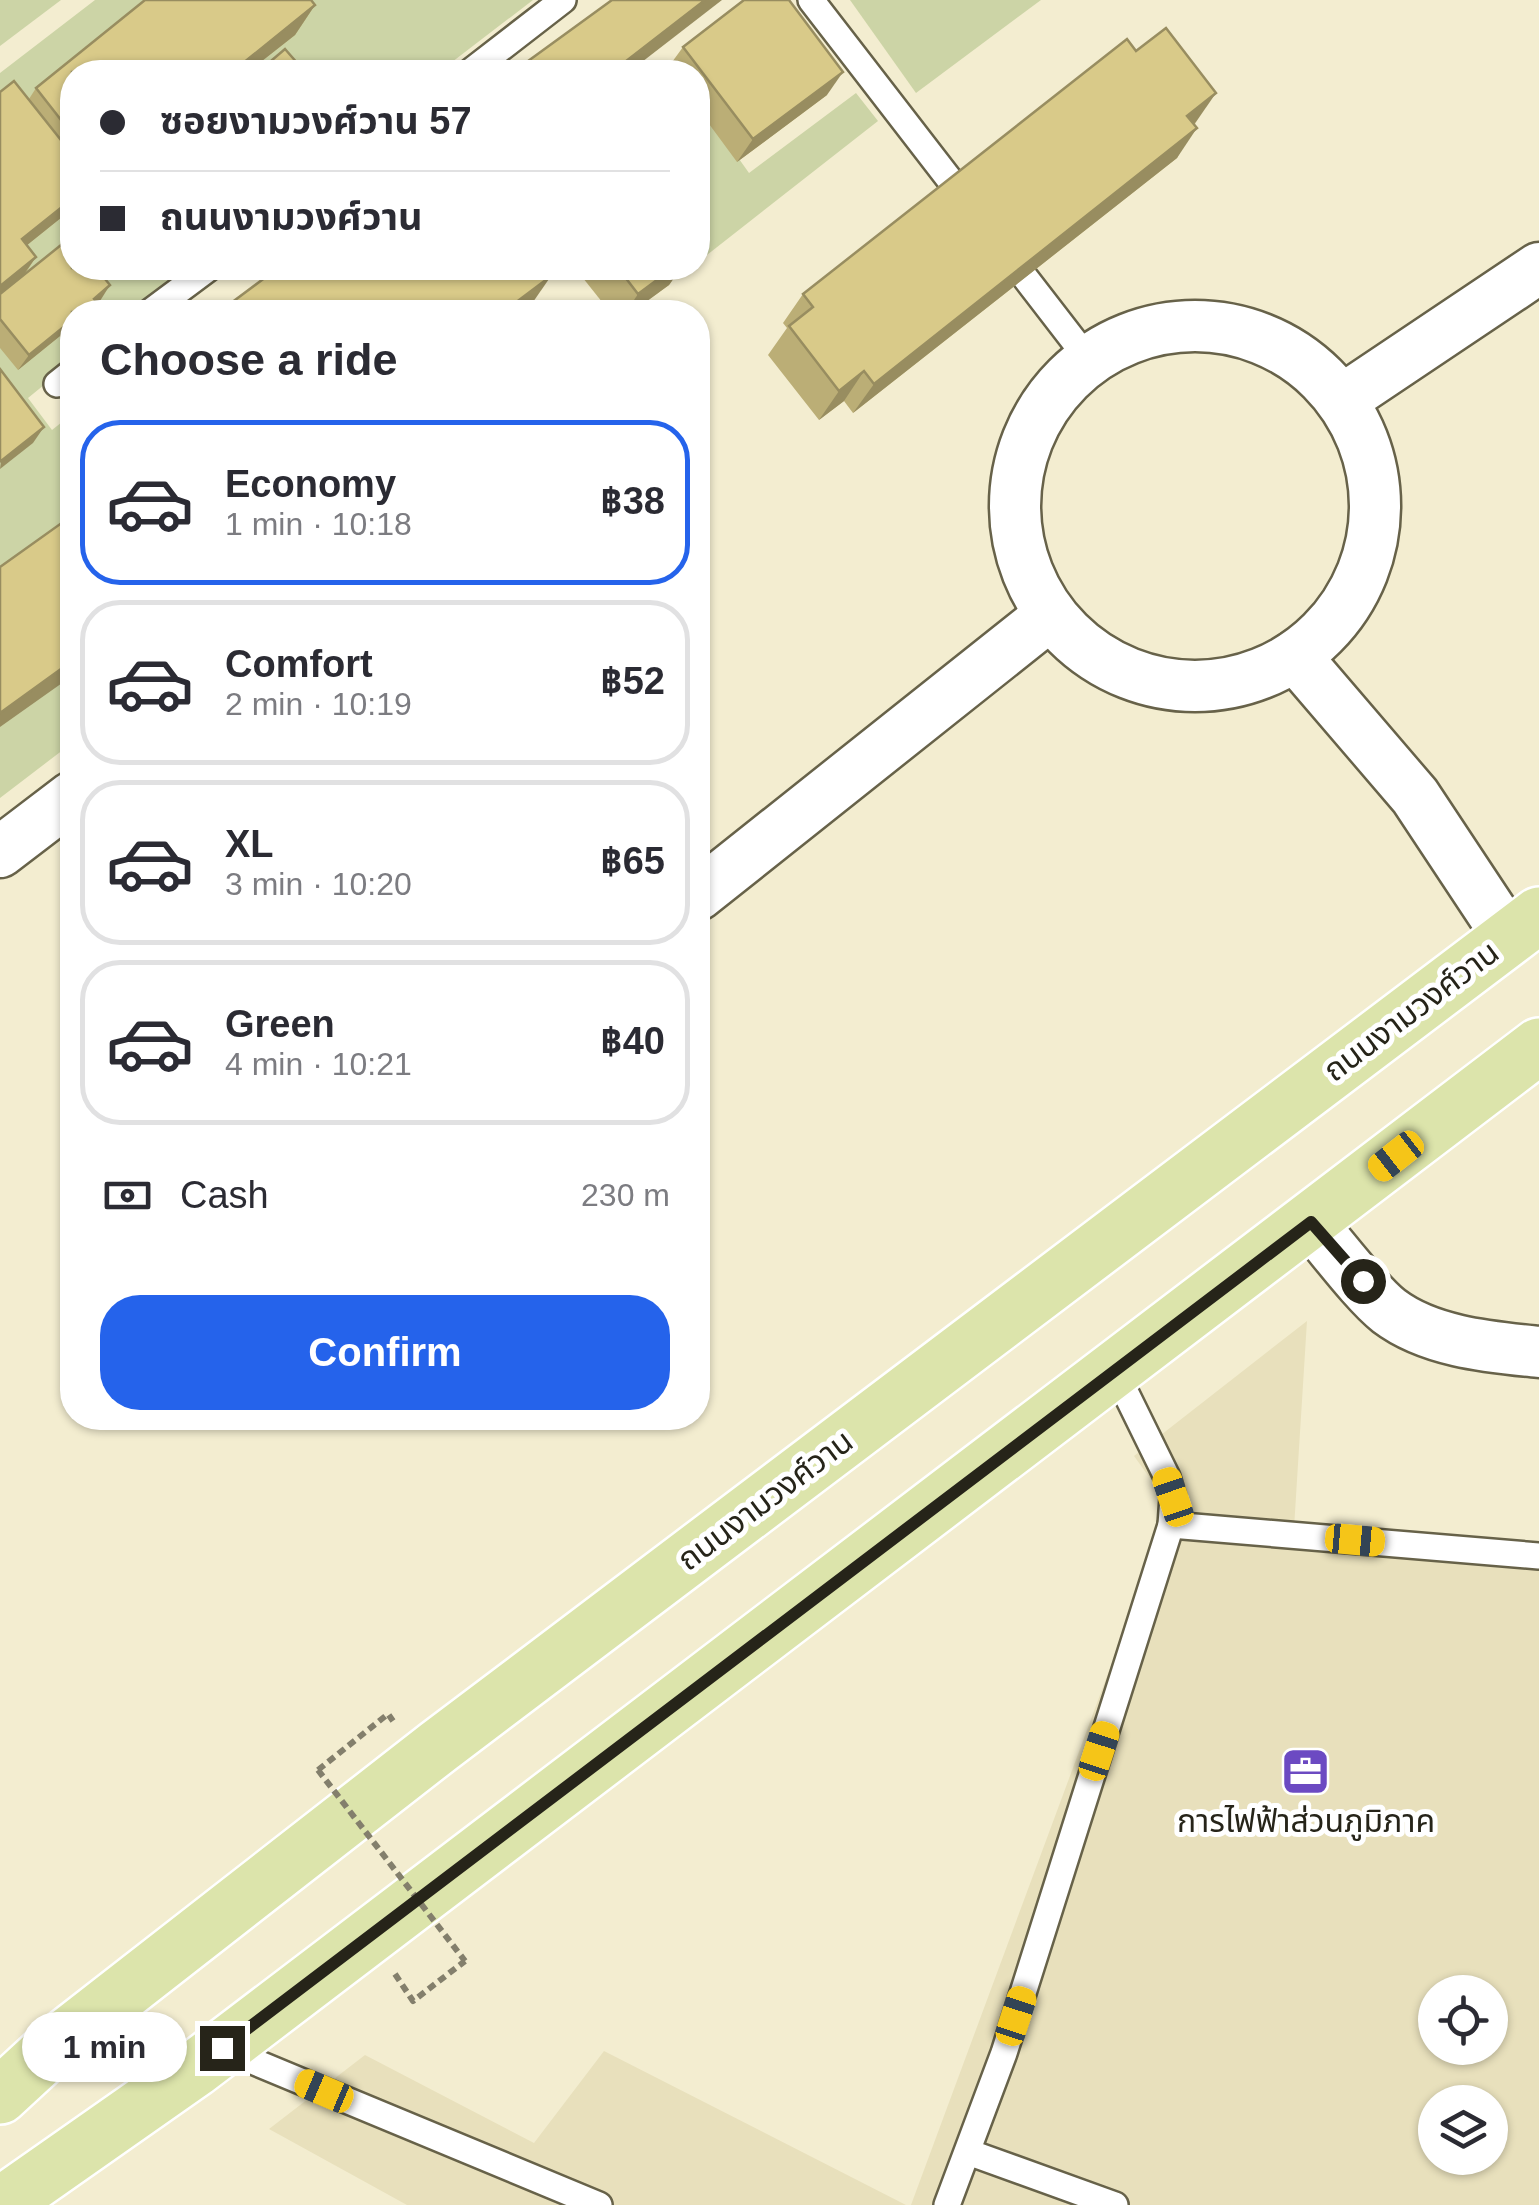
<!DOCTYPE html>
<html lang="en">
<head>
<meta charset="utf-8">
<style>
	body { margin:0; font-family:Helvetica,"Noto Sans Thai",sans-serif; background:#f7f7f7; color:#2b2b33; height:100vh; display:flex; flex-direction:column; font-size:38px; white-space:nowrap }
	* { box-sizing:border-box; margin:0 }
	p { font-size:32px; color:#7c7c81 }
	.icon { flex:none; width:55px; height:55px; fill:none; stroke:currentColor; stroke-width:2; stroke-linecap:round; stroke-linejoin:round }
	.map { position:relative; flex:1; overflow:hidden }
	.drawer { position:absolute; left:60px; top:300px; width:650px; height:1130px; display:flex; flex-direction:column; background:#fff; border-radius:40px; box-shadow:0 2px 8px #0004 }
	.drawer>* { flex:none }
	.hud { position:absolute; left:60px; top:60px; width:650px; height:220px; border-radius:40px; box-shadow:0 2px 8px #0004; display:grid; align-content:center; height:220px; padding:0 40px; background:#fff }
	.buttons { position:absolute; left:1418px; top:1975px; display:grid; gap:20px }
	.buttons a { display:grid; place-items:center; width:90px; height:90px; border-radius:50%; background:#fff; box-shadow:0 2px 8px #0004; font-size:50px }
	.end { position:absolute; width:45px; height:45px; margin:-22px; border:12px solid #262419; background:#fff; box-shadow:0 0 0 5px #fff }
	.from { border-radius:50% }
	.bubble { position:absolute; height:70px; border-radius:35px; background:#fff; box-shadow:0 2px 8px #0004; font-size:32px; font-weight:800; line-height:70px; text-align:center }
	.car { position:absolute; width:30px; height:60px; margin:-30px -15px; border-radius:12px; box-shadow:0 0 8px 2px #0007; background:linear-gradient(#f5c518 24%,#345 0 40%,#f5c518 0 76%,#345 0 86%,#f5c518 0) }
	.hud b { display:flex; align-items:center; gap:35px; height:95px; font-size:38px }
	.hud b+b { border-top:2px solid #e1e1e2 }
	.hud i { width:25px; height:25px; background:#2b2b33 }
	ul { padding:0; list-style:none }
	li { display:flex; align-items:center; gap:30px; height:165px; margin:0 20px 15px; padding:0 20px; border:5px solid #e1e1e2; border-radius:40px }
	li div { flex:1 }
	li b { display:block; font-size:38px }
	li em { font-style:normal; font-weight:800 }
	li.on { border-color:#2563eb }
	li>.icon { width:90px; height:90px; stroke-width:1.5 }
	h2 { padding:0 40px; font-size:45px; line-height:120px }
	.pay { display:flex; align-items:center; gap:25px; height:110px; padding:0 40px; font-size:38px }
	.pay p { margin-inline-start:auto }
	.button { display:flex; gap:20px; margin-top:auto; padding:20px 40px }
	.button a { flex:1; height:115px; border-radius:40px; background:#2563eb; color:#fff; font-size:40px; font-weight:800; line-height:115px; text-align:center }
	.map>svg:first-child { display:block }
	.built { fill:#e8e0bc; fill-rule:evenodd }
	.green { fill:#ccd4a6 }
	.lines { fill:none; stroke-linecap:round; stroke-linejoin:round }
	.lane-casing { stroke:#676249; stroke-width:30 }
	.street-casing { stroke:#676249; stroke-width:55 }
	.primary-casing { stroke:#fff; stroke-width:60 }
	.path { stroke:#837f6c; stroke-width:6; stroke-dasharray:8 5; stroke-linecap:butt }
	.lane { stroke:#fff; stroke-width:25 }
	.street { stroke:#fff; stroke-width:50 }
	.primary { stroke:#dce4ab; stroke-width:55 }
	.path-bridge { stroke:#837f6c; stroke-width:6; stroke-dasharray:8 5; stroke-linecap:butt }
	.wall { fill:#bbae76 }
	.shaded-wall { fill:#988d60 }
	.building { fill:#d9ca89; stroke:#988d60; stroke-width:2.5 }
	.route { stroke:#262419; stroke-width:12 }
	.labels { text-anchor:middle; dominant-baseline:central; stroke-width:10; stroke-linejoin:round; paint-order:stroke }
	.street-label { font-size:32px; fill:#262419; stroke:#fff }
	.poi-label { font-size:32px; fill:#262419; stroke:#fff }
</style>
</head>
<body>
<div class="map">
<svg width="1539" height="2205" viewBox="0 0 1539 2205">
	<rect width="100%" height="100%" fill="#f3edd0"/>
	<g class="built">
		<path d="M1307,1321L1293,1544L1539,1549V2205H911L1170,1506L1134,1456ZM1435,1992H1490V2048H1435ZM1435,2102H1490V2158H1435Z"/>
		<path d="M604,2051L906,2205H407L269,2129L365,2055L534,2143Z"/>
	</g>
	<g class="green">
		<path d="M0,0H61L0,46Z"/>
		<path d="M95,0H533L439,72H72V268H192L135,312H72V362L28,398L52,430L72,414V743L0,798V73Z"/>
		<path d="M850,0H1041L916,93Z"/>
		<path d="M856,93L878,121L698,262V101L749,173Z"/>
	</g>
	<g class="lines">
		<defs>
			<g id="lane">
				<path d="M811,0L970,206"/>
				<path d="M470,72L563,0"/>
				<path d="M1007,254L1088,359"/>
				<path d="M150,312L209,268"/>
				<path d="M57,384L72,372"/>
				<path d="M1171,1525L1539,1556"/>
				<path d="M221,2048L599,2205"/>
				<path d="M968,2152L1115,2205"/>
				<path d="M947,2205L1004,2053L1171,1525L1173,1497L1167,1477L1115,1371"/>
			</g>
			<g id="street">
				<circle cx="1195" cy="506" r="180"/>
				<path d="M1342,400L1539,268"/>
				<path d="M1295,656L1415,796L1509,938"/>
				<path d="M0,852L72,797"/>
				<path d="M698,895L1050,615"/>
				<path d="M1311,1223C1332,1247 1366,1293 1389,1311C1430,1342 1490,1347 1539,1352"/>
			</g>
			<g id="primary">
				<path d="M0,2096L52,2048L438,1747L1539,915"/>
				<path d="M1,2205L195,2069L1539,1046"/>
			</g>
		</defs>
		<use href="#lane" class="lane-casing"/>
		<use href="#street" class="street-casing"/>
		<use href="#primary" class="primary-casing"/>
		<g class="path">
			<path d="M318,1770L388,1714L393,1721"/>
			<path d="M395,1974L413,2001L465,1961"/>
		</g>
		<use href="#lane" class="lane"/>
		<use href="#street" class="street"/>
		<use href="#primary" class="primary"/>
		<path class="path-bridge" d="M318,1770L465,1961"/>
	</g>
	<g class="wall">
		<path d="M145,0H311L315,5L295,35L248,72H72V209L27,245L36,257L24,275L71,237L72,239V268H96L110,285L97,303L105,312H72V352L60,336L18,370L0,348V92L14,81L29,99L36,88Z"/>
		<path d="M683,47L827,95L737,162L698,109V72H670L667,69Z"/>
		<path d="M1196,122L1177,158L853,413L844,401L819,420L768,355L787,328L783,323L803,294Z"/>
		<path d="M575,268H681L669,285L632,312H610Z"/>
	</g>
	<g class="shaded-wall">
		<path d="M705,0H722L629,72H612Z"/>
		<path d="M315,5L295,35L248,72H232Z"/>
		<path d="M843,72L827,95L737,162L753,139Z"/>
		<path d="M1216,93L1196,122L1167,145L1187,116Z"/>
		<path d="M1197,128L1177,158L853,413L874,384Z"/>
		<path d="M72,199V209L6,262L22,239Z"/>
		<path d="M36,257L20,280L0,296V286Z"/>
		<path d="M673,268H681L669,285L632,312H626L638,294Z"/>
		<path d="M551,276L531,305L521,312H503Z"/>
		<path d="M110,285L100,301L86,312L94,299Z"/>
		<path d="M71,321L60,336L18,370L29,355Z"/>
		<path d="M864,371L844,401L819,420L839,391Z"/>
		<path d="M44,427L33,443L0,469L1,461Z"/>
		<path d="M72,661V676L0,727V713Z"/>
	</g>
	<g class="building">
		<path d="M145,0H311L315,5L232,72H72V134L36,88Z"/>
		<path d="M612,0H705L612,72H513Z"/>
		<path d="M744,0H789L843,72L753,139L683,47Z"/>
		<path d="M1166,28L1216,93L1187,116L1197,128L874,384L864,371L839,391L789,326L813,307L803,294L1127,39L1136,51Z"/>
		<path d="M285,49L305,72H258Z"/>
		<path d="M14,81L72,154V199L22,239L36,257L0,286V92Z"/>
		<path d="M71,237L72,239V268H96L110,285L94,299L105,312H72V322L71,321L29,355L0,319V294Z"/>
		<path d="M278,268H545L551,276L503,312H219Z"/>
		<path d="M618,268H673L638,294Z"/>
		<path d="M0,369L44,427L1,461L0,459Z"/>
		<path d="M70,517L72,521V661L0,713V567Z"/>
	</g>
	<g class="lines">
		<path class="route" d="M222,2048L1311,1222L1363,1281"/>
	</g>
	<defs>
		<symbol id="office-square" viewBox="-11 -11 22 22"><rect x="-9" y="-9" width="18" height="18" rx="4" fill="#6c4ac2" stroke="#fff"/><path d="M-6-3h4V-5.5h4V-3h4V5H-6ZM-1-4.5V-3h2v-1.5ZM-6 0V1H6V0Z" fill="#fff"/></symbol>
	</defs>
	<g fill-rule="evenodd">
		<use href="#office-square" x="1278" y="1744" width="55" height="55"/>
	</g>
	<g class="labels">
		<g class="street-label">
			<text transform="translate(1411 1011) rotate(-37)">ถนนงามวงศ์วาน</text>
			<text transform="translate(765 1500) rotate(-37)">ถนนงามวงศ์วาน</text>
		</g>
		<g class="poi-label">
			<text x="1306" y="1821">การไฟฟ้าส่วนภูมิภาค</text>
		</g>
	</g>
</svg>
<div class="buttons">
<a><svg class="icon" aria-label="locate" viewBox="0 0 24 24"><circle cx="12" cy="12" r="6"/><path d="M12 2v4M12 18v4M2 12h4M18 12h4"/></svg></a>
<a><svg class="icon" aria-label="layers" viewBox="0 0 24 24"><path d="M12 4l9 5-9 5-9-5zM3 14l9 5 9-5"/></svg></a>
</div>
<i class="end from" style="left:1363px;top:1281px"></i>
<i class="end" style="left:222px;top:2048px"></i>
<div class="bubble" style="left:22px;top:2012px;width:165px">1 min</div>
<i class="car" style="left:1396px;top:1156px;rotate:232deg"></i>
<i class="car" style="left:1173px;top:1497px;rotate:341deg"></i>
<i class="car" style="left:1355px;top:1540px;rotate:95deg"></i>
<i class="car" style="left:1099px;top:1751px;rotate:18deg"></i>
<i class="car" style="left:1016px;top:2016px;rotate:18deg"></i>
<i class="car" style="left:324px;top:2091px;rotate:293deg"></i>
<div class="hud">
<b><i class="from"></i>ซอยงามวงศ์วาน 57</b>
<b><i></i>ถนนงามวงศ์วาน</b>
</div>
<section class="drawer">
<h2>Choose a ride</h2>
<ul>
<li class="on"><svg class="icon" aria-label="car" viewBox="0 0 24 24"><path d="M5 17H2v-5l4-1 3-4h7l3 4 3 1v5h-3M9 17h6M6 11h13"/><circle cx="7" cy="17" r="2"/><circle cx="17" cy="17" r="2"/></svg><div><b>Economy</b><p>1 min · 10:18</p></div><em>฿38</em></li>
<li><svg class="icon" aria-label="car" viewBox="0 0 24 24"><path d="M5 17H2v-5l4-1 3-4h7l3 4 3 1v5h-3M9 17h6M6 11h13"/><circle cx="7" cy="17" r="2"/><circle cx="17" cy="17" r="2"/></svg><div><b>Comfort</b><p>2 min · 10:19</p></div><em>฿52</em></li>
<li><svg class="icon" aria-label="car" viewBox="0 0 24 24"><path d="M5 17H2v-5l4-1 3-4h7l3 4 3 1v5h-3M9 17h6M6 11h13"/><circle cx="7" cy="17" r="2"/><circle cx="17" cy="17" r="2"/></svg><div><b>XL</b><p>3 min · 10:20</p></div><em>฿65</em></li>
<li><svg class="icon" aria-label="car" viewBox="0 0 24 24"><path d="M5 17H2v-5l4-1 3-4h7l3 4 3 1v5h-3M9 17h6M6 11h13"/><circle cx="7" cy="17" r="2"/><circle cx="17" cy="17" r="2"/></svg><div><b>Green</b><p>4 min · 10:21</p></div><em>฿40</em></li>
</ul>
<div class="pay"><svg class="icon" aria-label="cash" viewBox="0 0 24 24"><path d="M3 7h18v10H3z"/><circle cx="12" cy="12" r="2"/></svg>Cash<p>230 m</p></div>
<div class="button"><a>Confirm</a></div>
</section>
</div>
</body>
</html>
